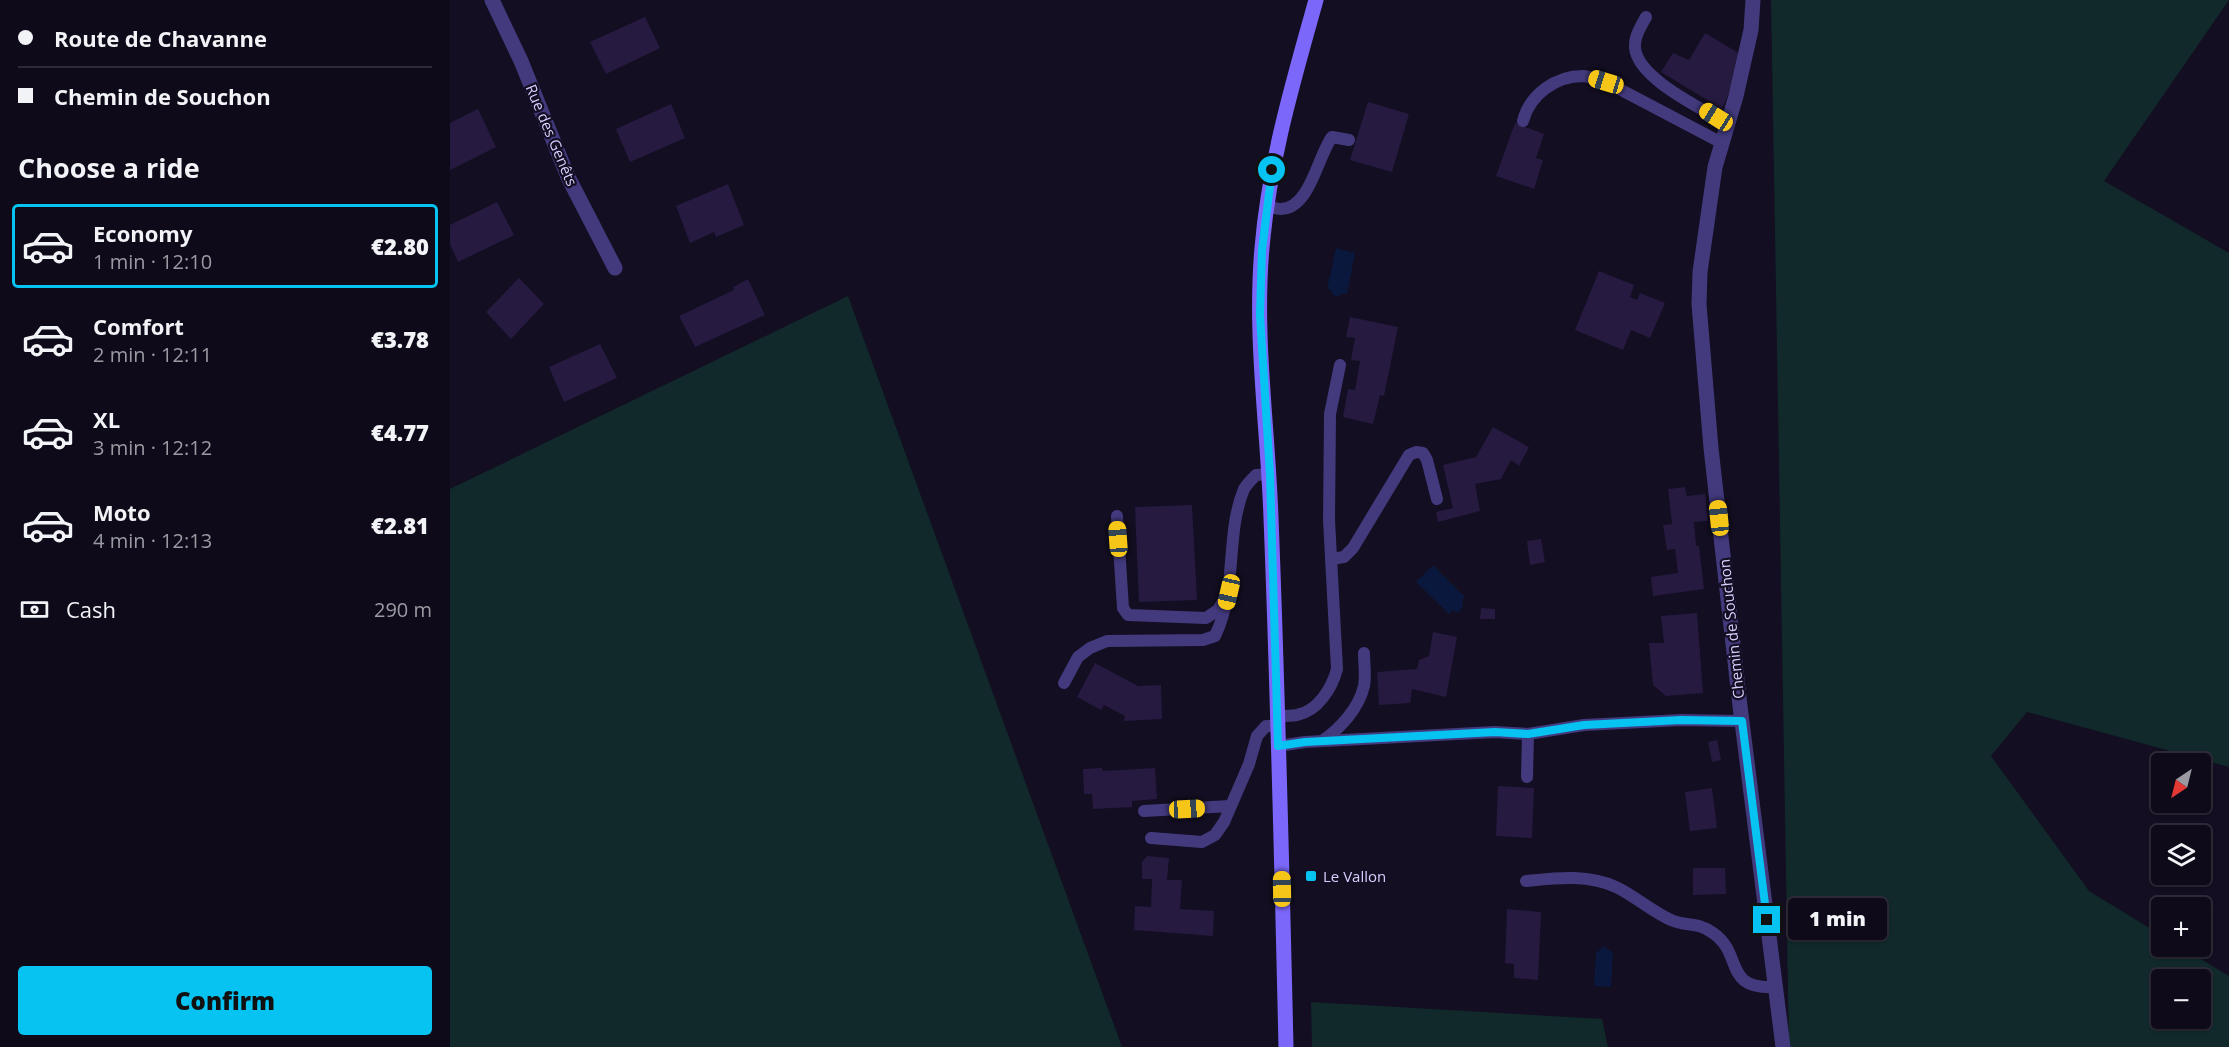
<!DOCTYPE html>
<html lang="en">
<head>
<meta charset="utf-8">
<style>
	body { margin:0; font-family:"Open Sans",sans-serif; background:#1c1826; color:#f1f3f6; height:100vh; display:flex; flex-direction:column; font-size:22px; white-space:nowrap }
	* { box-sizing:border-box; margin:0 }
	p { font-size:20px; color:#9b9aa2 }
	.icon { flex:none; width:33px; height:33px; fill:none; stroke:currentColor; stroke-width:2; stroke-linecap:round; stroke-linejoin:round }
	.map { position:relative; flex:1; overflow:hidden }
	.sheet { display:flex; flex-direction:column; background:#0e0a19; width:450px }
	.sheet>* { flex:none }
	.hud { display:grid; align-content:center; height:132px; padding:0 18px; background:#0e0a19 }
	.needle { width:39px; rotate:215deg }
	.buttons { position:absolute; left:1701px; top:753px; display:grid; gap:12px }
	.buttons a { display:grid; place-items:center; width:60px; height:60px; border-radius:6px; background:#0e0a19; box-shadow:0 2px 4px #0004,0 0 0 2px #2e2b38; font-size:30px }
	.end { position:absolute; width:27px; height:27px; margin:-14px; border:8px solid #06c3f2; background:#111; box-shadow:0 0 0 3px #111 }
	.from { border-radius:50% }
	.bubble { position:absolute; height:42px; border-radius:6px; background:#0e0a19; box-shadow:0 2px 4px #0004,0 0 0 2px #2e2b38; font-size:20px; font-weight:800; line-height:42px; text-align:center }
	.car { position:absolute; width:18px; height:36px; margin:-18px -9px; border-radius:8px; box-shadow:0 0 4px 2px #0007; background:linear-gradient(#f5c518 24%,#345 0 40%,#f5c518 0 76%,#345 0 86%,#f5c518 0) }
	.hud b { display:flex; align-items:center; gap:21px; height:57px; font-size:22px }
	.hud b+b { border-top:2px solid #2e2b38 }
	.hud i { width:15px; height:15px; background:#f1f3f6 }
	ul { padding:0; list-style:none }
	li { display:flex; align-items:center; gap:18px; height:84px; margin:0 12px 9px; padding:0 6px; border:3px solid transparent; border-radius:6px }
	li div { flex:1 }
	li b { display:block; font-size:22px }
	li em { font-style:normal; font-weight:800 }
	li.current { border-color:#06c3f2 }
	li>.icon { width:54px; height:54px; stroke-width:1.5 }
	h2 { padding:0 18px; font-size:27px; line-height:72px }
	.pay { display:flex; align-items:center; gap:15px; height:66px; padding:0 18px; font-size:22px }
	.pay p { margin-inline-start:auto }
	.primary-button { display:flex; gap:12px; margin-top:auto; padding:12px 18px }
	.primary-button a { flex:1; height:69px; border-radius:6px; background:#06c3f2; color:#111; font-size:24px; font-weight:800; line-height:69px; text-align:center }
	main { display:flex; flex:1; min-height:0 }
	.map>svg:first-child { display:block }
	.green { fill:#11292a; fill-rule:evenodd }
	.water { fill:#0a183d }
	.building { fill:#261a41 }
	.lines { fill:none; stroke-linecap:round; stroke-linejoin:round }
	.lane { stroke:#433a7e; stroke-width:12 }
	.street { stroke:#433a7e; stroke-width:15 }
	.secondary { stroke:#7b68fb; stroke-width:15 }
	.route { stroke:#06c3f2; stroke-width:8 }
	.poi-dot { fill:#06c3f2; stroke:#130e21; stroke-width:2 }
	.labels { text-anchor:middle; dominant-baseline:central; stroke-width:4.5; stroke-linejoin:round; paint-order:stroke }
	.street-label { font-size:15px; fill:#d9cefe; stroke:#130e21 }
	.poi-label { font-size:15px; fill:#d9cefe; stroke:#130e21; text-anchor:start }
</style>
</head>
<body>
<main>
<section class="sheet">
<div class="hud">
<b><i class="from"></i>Route de Chavanne</b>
<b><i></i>Chemin de Souchon</b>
</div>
<h2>Choose a ride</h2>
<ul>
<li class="current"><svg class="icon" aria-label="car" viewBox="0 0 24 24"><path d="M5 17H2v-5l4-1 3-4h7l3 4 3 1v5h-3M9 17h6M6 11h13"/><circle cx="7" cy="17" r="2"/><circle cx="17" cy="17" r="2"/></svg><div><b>Economy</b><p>1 min · 12:10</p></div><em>€2.80</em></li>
<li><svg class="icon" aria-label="car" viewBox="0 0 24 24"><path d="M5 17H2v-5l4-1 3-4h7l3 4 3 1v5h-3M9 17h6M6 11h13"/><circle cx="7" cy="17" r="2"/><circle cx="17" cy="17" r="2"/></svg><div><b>Comfort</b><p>2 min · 12:11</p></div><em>€3.78</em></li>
<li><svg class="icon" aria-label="car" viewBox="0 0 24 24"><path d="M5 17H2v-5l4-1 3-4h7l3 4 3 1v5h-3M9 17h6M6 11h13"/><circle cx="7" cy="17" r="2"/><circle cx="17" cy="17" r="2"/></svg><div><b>XL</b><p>3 min · 12:12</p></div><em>€4.77</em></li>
<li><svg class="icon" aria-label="car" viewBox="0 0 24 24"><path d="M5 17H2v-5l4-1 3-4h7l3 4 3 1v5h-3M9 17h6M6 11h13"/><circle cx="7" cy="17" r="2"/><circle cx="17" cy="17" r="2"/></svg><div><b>Moto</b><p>4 min · 12:13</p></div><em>€2.81</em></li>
</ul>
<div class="pay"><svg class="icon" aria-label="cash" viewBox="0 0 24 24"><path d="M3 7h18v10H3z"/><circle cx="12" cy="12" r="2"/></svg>Cash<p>290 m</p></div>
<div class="primary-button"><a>Confirm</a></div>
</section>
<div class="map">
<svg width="1779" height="1047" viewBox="0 0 1779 1047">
	<rect width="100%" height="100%" fill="#130e21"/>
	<g class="green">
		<path d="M1321,0H1779L1654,181L1779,253V767L1577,712L1541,756L1639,891L1711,935L1712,946L1731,947L1779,976V1047H1339ZM1712,980H1750V1018H1712Z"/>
		<path d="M398,296L672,1047H0V489Z"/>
		<path d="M861,1002L1152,1019L1158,1047H862Z"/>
	</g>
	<g class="water">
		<path d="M886,248L905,253L897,294L893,293L888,297L883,295L881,290L877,289Z"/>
		<path d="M983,565L1015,597L1012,600L1013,606L1009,612L1001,611L999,614L966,582Z"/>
		<path d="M1154,946L1163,953L1161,987L1144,986L1146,953Z"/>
	</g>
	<g class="building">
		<path d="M195,17L210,48L156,74L140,42Z"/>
		<path d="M1255,33L1290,54L1283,83L1272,109L1211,72L1223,53L1239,60Z"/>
		<path d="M918,102L959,114L942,172L900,160Z"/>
		<path d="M221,104L235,138L180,162L166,129Z"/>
		<path d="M28,109L46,147L0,170V123Z"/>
		<path d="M1065,123L1094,134L1086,158L1093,160L1084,189L1046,176Z"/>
		<path d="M278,184L294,225L266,237L264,232L240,243L226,206Z"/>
		<path d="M47,202L64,235L8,262L0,244V225Z"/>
		<path d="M1149,271L1184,285L1180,297L1187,300L1190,293L1215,303L1200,338L1181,330L1173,350L1125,330Z"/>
		<path d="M69,278L94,304L61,339L36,312Z"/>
		<path d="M298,279L315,315L245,347L229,316L284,290L283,287Z"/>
		<path d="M900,317L948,327L934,396L930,395L923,424L893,417L898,389L905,390L910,361L901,360L905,338L896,337Z"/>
		<path d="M150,344L167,378L114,402L99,367Z"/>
		<path d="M1043,427L1079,447L1069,466L1061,460L1051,479L1025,484L1030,511L988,522L986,512L1003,508L993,465L1026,457Z"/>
		<path d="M1235,487L1237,496L1255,494L1258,521L1244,522L1246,546H1249L1254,589L1203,596L1201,577L1228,573L1225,549L1217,550L1213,525L1222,524L1218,489Z"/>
		<path d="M742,505L747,600L689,602L685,507Z"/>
		<path d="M1091,539L1095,562L1080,565L1077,541Z"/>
		<path d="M1031,608L1045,609V619H1030Z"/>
		<path d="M1247,613L1253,693L1216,696L1203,685L1199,643H1214L1211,616Z"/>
		<path d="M983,632L1007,637L996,697L962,689L960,703L929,705L927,672L967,669L969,660L979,656Z"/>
		<path d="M645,663L688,686L711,685L712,719L674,721L675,716L654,705L651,710L627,697Z"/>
		<path d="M1267,740L1271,760L1262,762L1258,742Z"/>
		<path d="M652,768L653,771L705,768L707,799L682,801V807L643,809L642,794H634L633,769Z"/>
		<path d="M1048,786L1084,788L1082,838L1046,836Z"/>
		<path d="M1262,788L1267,828L1240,831L1235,792Z"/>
		<path d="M697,856L719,858L717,880H732L730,909L764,911L763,936L684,930L685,906L701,907L702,879H692V862Z"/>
		<path d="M1243,868H1275L1276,894L1243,895Z"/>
		<path d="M1057,909L1091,912L1088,980L1064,978V964L1055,963Z"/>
	</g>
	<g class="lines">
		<g class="lane">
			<path d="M1196,17C1191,26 1184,37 1185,48C1188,79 1253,109 1278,124"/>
			<path d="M1073,121C1080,94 1106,76 1133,76C1141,77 1149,80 1156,82L1272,143"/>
			<path d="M817,206C821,207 826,209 831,209C860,209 868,155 882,137L899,140"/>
			<path d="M667,516L673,608L678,615L756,618L768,610L775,598"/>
			<path d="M881,559L894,557L903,548L959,455L966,452L973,453L977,460L987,499"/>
			<path d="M614,683L628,657L640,648L657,641L753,640L765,636C788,589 775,535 794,489C797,484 802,479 806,475L820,474"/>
			<path d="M827,716C834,716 841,716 847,715C868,711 882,688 887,669L879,520L880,414L890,365"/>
			<path d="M872,741C890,729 909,708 914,686C916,676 914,663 914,653"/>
			<path d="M828,746L855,742L1045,732L1078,734L1134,725L1231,720L1292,721"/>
			<path d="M1077,777L1078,734"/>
			<path d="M694,811L780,806"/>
			<path d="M701,838L752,842L765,835L774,822L799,764L807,736L816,726H827"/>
			<path d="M1076,881C1107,878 1137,874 1166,887C1185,896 1201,911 1221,920C1237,927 1246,921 1263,933C1294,954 1272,990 1326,987"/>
		</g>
		<g class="street">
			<path d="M42,0L71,61L118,177L165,268"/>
			<path d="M1303,0L1301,30L1286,96L1265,167L1250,272L1249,304L1261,448L1290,706L1333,1047"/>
		</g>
		<path class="secondary" d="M836,1047C832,871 828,694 821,518C818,428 804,337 812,248C819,163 843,82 866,0"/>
	</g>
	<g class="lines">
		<path class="route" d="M822,170L812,250L810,315L820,474L828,746L855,742L1045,732L1078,734L1134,725L1231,720L1292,721L1317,920"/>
	</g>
	<rect class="poi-dot" x="855" y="870" width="12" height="12" rx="3"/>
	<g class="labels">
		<g class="street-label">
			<text transform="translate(102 135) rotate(67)">Rue des Genêts</text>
			<text transform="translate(1281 629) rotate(-96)">Chemin de Souchon</text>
		</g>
		<g class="poi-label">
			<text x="873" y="876">Le Vallon</text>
		</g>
	</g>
</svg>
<div class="buttons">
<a><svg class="needle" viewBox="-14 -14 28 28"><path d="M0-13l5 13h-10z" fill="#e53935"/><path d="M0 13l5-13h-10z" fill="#9b9aa2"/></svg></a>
<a><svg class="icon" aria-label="layers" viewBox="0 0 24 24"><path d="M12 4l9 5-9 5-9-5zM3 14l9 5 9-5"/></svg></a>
<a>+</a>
<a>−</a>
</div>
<i class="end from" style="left:822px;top:170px"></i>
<i class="end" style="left:1317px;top:920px"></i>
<div class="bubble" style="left:1338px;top:898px;width:99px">1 min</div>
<i class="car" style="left:1156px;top:82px;rotate:287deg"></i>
<i class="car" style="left:1266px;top:117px;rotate:302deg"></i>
<i class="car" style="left:1269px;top:518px;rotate:354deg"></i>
<i class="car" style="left:668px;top:539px;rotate:356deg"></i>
<i class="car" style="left:779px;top:592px;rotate:193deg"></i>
<i class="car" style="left:737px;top:809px;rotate:87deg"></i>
<i class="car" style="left:832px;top:889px;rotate:359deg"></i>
</div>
</main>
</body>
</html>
